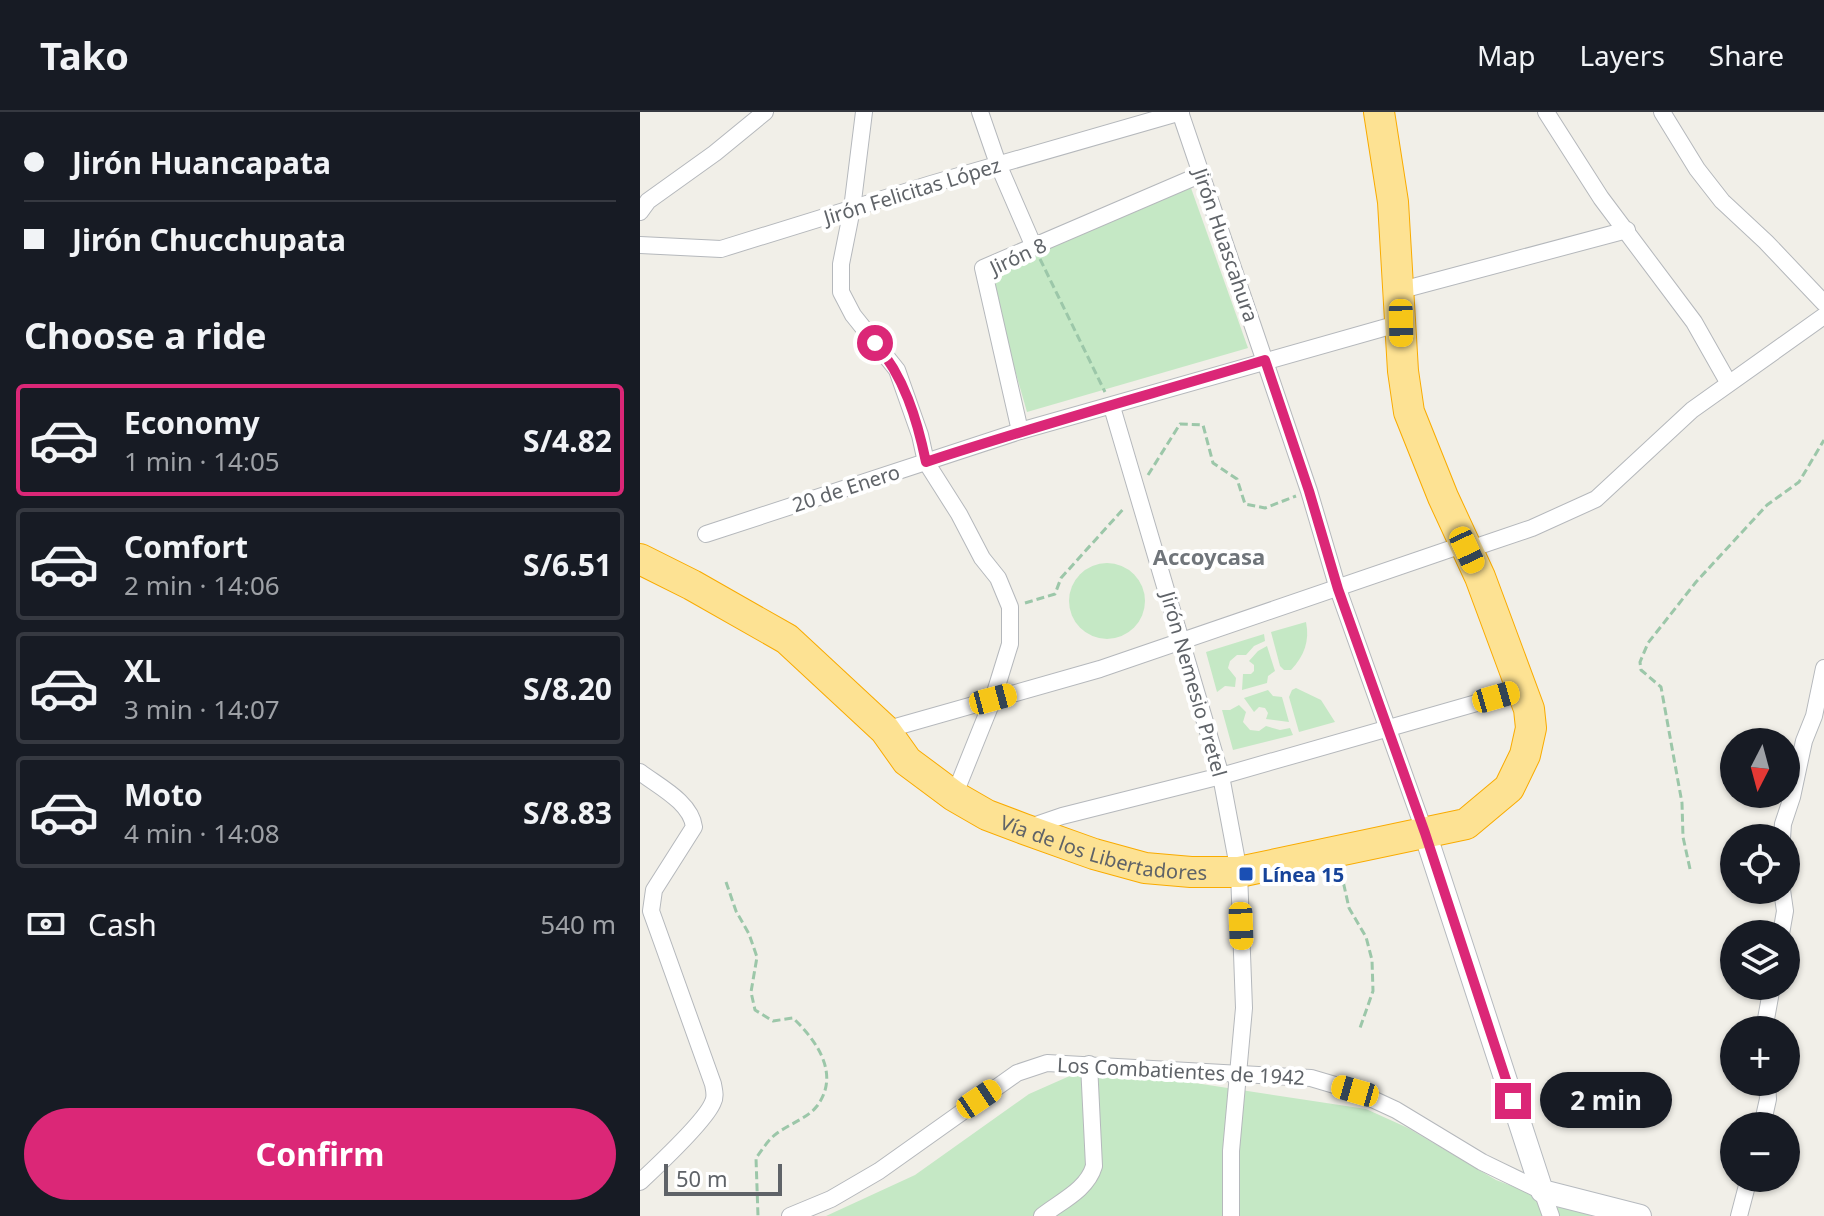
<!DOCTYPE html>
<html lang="en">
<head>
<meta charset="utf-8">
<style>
	body { margin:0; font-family:"Noto Sans",sans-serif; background:#20242c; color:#f1f3f6; height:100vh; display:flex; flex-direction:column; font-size:30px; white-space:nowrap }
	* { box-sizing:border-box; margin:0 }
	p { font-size:26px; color:#9ea1a6 }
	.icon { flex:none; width:44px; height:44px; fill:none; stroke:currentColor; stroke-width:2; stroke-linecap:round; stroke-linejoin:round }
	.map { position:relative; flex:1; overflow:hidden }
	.details { display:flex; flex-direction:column; background:#171b24; width:640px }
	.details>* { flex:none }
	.banner { display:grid; align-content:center; height:176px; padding:0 24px; background:#171b24 }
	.needle { width:52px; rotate:186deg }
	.controls { position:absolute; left:1080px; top:616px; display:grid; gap:16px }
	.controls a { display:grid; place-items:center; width:80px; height:80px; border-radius:50%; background:#171b24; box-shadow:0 2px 6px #0004; font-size:40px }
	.scale { position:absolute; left:24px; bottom:20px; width:118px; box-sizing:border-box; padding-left:8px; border:4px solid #5f6368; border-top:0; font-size:22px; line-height:28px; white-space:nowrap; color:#5f6368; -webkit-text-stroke:6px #fff; paint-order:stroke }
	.end { position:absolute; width:36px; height:36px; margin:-18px; border:10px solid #db2777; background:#fff; box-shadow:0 0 0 4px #fff }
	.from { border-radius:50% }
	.bubble { position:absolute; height:56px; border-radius:28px; background:#171b24; box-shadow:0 2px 6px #0004; font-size:26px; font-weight:700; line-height:56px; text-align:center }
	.car { position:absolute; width:24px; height:48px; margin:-24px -12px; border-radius:10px; box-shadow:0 0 6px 2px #0007; background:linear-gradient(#f5c518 24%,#345 0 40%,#f5c518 0 76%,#345 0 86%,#f5c518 0) }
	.banner b { display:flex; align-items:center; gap:28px; height:76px; font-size:30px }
	.banner b+b { border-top:2px solid #363941 }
	.banner i { width:20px; height:20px; background:#f1f3f6 }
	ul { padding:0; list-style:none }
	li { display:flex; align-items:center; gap:24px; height:112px; margin:0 16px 12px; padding:0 8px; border:4px solid #363941; border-radius:8px }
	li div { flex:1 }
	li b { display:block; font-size:30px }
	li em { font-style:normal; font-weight:700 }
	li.active { border-color:#db2777 }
	li>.icon { width:72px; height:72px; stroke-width:1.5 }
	h2 { padding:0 24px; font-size:36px; line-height:96px }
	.pay { display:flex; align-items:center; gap:20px; height:88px; padding:0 24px; font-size:30px }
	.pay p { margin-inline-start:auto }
	.primary-button { display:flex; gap:16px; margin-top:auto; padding:16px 24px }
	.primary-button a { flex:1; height:92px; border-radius:48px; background:#db2777; color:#fff; font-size:32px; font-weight:700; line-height:92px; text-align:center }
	header { display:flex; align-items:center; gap:48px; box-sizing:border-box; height:112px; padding:0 40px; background:#171b24; border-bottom:2px solid #363941 }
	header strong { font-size:38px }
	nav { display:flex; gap:44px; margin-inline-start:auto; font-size:28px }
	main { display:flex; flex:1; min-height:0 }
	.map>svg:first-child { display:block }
	.green { fill:#c5e8c5 }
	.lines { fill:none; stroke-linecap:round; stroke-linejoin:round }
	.street-casing { stroke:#b5b8bc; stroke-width:18 }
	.secondary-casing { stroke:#b6babf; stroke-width:24 }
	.highway-casing { stroke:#f9ab00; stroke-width:32 }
	.path { stroke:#9cc7a9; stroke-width:3; stroke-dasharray:8 4; stroke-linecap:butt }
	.street { stroke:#fff; stroke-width:16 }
	.secondary { stroke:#fff; stroke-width:22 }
	.highway { stroke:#fde293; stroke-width:30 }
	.route { stroke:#db2777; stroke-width:10 }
	.transit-dot { fill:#1a4fb4; stroke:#fff; stroke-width:3 }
	.labels { text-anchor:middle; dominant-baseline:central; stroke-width:8; stroke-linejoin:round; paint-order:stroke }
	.street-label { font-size:20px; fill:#5f6368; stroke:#fff }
	.transit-label { font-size:20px; font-weight:bold; fill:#164399; stroke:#fff; text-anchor:start }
	.neighbourhood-label { font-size:22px; font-weight:bold; fill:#70757a; stroke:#fff }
</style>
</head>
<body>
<header>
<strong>Tako</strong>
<nav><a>Map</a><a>Layers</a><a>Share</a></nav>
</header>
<main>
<section class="details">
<div class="banner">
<b><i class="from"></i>Jirón Huancapata</b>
<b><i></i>Jirón Chucchupata</b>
</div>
<h2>Choose a ride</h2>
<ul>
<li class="active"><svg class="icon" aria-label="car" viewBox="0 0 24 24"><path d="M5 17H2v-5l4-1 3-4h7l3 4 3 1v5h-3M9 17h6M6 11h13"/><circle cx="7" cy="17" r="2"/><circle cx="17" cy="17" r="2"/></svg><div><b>Economy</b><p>1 min · 14:05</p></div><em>S/4.82</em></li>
<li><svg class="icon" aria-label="car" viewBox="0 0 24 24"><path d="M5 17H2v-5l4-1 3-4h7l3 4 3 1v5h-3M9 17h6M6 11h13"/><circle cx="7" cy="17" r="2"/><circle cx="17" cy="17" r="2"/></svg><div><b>Comfort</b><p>2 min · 14:06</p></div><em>S/6.51</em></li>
<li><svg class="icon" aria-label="car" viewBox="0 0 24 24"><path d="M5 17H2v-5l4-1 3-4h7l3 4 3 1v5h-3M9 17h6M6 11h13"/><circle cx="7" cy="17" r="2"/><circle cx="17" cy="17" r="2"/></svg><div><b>XL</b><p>3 min · 14:07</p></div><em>S/8.20</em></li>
<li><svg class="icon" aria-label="car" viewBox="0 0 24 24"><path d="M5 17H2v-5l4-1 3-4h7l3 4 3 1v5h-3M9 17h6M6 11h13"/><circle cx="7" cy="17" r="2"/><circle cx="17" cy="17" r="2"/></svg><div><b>Moto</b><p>4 min · 14:08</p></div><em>S/8.83</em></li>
</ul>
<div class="pay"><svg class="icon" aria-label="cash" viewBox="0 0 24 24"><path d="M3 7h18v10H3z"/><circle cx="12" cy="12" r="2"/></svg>Cash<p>540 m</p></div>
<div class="primary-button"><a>Confirm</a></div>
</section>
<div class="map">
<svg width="1184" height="1104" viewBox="0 0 1184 1104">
	<rect width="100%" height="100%" fill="#f1efe8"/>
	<g class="green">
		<path d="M551,76L608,236L387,300L346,157Z"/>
		<circle cx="467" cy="489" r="38"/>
		<path d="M666,510C670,529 664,544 651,558H644L640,554L631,520Z"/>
		<path d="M624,522L625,529L614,534L606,543H597L590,549L588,556L596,566L595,575L585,574L577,580L566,540Z"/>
		<path d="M627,534L635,559L628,564L627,571L602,578L603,562H611L614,559V553L609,549L618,539Z"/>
		<path d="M656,576L681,588L695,610L659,620L649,585L652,578Z"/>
		<path d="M628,578L633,584L642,585L649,610L626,607L628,601L625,596L619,595L614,600L604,586Z"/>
		<path d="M599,593L606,600L603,610L610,618L619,619L626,614L640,618L650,616L653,623L593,638L582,598H590Z"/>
		<path d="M450,955L726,997L768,1016L856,1068L952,1104H186L275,1063L389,982Z"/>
	</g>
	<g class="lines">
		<defs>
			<g id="street">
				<path d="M224,0L212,97L201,152V180L213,203L257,258L280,323L286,350L319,402L342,446L358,466L370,495V532L353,587L314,684"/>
				<path d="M340,0L358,52L394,135"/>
				<path d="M540,0L669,379L698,477L785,721"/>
				<path d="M906,0L961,86L1054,210L1088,270"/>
				<path d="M1022,0L1057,57L1082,89L1126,130L1184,191"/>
				<path d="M0,100L8,89L75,41L125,0"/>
				<path d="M0,133L81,137L291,72L541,0"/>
				<path d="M758,179L987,118"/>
				<path d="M472,295L581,664L599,760L604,896L591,1039V1104"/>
				<path d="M380,319L343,156L562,62"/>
				<path d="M66,422L380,319L761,211"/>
				<path d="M827,438L892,416L956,387L1052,298L1184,204"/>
				<path d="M245,618L460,557L825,432"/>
				<path d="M0,660C18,674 51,690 54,715L14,778L11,799L73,972C74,978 76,984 73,990C66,1009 16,1055 0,1070"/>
				<path d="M387,716L422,704L581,664L882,578"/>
				<path d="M1142,726L1143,712L1152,685L1164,629L1174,604L1184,556"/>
				<path d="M1141,822L1145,799L1142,778"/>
				<path d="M1124,918L1132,874"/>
				<path d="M1122,1014L1128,987L1127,970"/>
				<path d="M150,1104L191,1087L239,1059L377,961L407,951L671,966L715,979L756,998L842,1050L902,1079L911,1104"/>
				<path d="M402,1104C421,1089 447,1078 454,1054L449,952"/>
				<path d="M1099,1104L1109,1066"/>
			</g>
			<path id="secondary" d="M785,721L902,1079L1000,1104"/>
			<g id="highway">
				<path id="s1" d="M0,447L52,473L147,527L245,618L267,649L314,684L347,703L384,717L454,742L505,756L551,760H599L826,712L869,676L885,643L891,616L889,597L840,465L803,385L769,300L763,259L753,90L739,0"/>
			</g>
		</defs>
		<use href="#street" class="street-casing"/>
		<use href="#secondary" class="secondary-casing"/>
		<use href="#highway" class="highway-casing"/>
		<g class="path">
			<path d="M400,147L465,280"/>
			<path d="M508,363L540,312L563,313L573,351L597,367L605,392L625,396L656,384"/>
			<path d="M385,491L415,482L421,466L485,395"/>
			<path d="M1050,757L1043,725L1042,691L1021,575L1001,558L1000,550L1008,531L1056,470L1127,393L1159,370L1184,328"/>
			<path d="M701,760L709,796L726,825L732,848L733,879L720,916"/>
			<path d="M86,770L96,799L109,822L117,845L111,880L115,898L133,909L153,906C176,928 201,962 177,994C168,1006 149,1012 136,1022C128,1028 122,1038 116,1046L118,1104"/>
		</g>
		<use href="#street" class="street"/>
		<use href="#secondary" class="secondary"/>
		<use href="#highway" class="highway"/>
	</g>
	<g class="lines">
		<path class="route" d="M235,231C264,264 277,307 286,350C398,313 512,282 625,248L669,379L698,477L785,721L873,989"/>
	</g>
	<rect class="transit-dot" x="598" y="754" width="16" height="16" rx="4"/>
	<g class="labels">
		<g class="street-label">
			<text transform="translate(272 79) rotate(-17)">Jirón Felicitas López</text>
			<text transform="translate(586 133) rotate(71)">Jirón Huascahura</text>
			<text transform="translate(378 144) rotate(-25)">Jirón 8</text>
			<text transform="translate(206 376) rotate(-18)">20 de Enero</text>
			<text transform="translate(554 572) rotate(74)">Jirón Nemesio Pretel</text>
			<text stroke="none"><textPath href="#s1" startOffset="558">Vía de los Libertadores</textPath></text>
			<text transform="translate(541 959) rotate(3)">Los Combatientes de 1942</text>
		</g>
		<g class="transit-label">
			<text x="622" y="762">Línea 15</text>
		</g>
		<g class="neighbourhood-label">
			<text x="569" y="444">Accoycasa</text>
		</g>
	</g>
</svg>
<div class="controls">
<a><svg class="needle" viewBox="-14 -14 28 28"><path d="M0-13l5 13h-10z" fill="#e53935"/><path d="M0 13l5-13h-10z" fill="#9ea1a6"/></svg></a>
<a><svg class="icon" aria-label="locate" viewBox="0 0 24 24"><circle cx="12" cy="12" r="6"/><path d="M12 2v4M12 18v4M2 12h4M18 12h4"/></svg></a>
<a><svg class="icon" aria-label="layers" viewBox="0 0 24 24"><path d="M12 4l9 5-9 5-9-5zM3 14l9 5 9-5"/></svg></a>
<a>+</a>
<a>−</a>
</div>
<div class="scale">50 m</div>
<i class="end from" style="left:235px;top:231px"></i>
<i class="end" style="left:873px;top:989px"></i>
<div class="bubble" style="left:900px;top:960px;width:132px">2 min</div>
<i class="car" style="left:761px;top:211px;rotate:179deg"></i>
<i class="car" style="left:827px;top:438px;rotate:155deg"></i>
<i class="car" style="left:856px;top:585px;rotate:74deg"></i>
<i class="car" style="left:353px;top:587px;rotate:75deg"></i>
<i class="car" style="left:601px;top:814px;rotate:178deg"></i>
<i class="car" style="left:715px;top:979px;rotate:286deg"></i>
<i class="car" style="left:339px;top:987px;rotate:56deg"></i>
</div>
</main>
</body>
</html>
